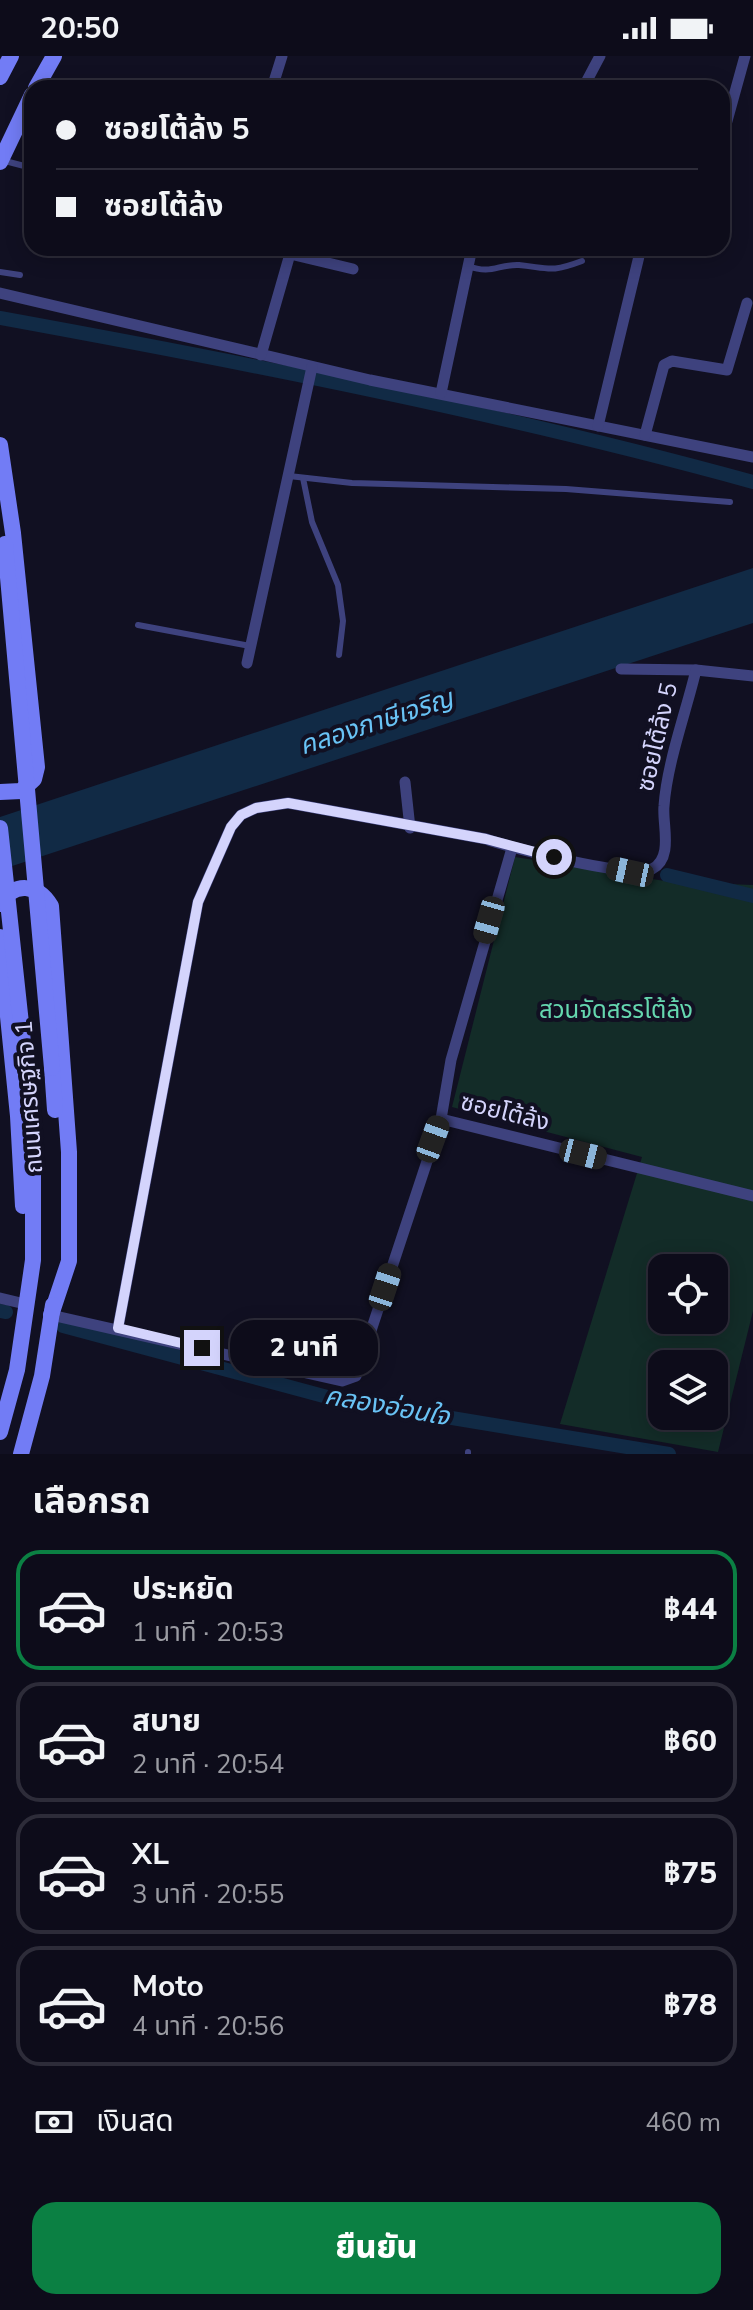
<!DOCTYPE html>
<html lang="th">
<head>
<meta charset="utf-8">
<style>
	body { margin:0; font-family:"Nunito Sans","Noto Sans Thai",sans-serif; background:#161523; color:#f1f3f6; height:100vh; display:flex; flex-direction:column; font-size:30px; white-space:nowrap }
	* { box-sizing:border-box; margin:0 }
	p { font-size:26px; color:#9a9ba2 }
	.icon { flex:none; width:44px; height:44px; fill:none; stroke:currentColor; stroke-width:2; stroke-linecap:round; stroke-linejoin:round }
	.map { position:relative; height:1398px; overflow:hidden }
	.sheet { display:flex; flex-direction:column; background:#0d0c1a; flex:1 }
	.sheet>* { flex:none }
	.hud { position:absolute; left:24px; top:24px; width:706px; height:176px; border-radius:24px; box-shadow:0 4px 20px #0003,0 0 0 2px #2d2c39; display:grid; align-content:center; height:176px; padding:0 32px; background:#0d0c1a }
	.buttons { position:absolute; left:648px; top:1198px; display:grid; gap:16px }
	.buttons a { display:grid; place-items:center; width:80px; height:80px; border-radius:16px; background:#0d0c1a; box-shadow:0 4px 20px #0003,0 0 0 2px #2d2c39; font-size:40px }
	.end { position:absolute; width:36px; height:36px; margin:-18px; border:10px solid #d4d4fc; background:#111; box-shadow:0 0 0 4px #111 }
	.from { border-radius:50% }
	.bubble { position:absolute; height:56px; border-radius:24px; background:#0d0c1a; box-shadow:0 4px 20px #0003,0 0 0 2px #2d2c39; font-size:26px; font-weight:800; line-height:56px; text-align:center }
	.car { position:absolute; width:24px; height:48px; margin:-24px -12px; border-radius:10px; box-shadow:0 0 6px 2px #0007; background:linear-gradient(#222 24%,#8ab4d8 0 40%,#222 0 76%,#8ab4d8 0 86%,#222 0) }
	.hud b { display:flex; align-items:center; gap:28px; height:76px; font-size:30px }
	.hud b+b { border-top:2px solid #2d2c39 }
	.hud i { width:20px; height:20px; background:#f1f3f6 }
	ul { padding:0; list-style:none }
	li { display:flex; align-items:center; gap:24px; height:120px; margin:0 16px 12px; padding:0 16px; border:4px solid #2d2c39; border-radius:24px }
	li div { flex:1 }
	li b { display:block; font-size:30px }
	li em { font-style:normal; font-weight:800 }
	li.current { border-color:#0b8043 }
	li>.icon { width:72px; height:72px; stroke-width:1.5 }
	h2 { padding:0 32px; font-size:36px; line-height:96px }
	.pay { display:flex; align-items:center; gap:20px; height:88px; padding:0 32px; font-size:30px }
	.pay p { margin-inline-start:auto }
	.cta { display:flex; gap:16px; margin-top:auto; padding:16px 32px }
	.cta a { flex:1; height:92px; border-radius:24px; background:#0b8043; color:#fff; font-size:32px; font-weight:800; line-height:92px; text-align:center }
	.status { display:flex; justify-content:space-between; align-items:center; height:56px; padding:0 40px; background:#0d0c1a; direction:ltr }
	.status svg { height:22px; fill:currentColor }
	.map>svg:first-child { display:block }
	.green { fill:#132c28; fill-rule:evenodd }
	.water { fill:#112a45 }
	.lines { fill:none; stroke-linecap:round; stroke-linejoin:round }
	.canal { stroke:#112a45; stroke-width:14 }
	.service { stroke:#3e427e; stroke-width:6 }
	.minor { stroke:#3e427e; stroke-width:11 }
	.secondary { stroke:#727cf5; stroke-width:16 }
	.secondary-bridge { stroke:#727cf5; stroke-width:16 }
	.route { stroke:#d4d4fc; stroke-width:10 }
	.labels { text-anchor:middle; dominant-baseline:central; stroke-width:8; stroke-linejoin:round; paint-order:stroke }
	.street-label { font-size:24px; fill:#d4d4fc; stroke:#111022 }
	.park-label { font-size:24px; fill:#65d7af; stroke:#111022 }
	.water-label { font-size:26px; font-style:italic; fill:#69c3f5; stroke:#111022 }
</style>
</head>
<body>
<div class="status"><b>20:50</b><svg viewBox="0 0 49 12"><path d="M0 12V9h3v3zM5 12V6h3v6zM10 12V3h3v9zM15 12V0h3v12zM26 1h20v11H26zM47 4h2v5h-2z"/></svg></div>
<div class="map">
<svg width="753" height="1398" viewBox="0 0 753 1398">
	<rect width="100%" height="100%" fill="#111022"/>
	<path class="green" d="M515,801L671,826L753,829V1255L718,1396L560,1368L642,1101L452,1051ZM662,1212H714V1264H662ZM662,1308H714V1360H662Z"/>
	<path class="water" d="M753,512V567L0,814V761Z"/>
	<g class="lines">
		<g class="canal">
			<path d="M0,262C252,308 506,358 753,426"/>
			<path d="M667,819L753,840"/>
			<path d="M0,1255L6,1256"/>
			<path d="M63,1270L331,1342L669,1398"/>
		</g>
		<g class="service">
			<path d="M5,105L32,112"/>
			<path d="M468,210C492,219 498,208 519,209C549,212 550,217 582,205"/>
			<path d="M0,216L20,219"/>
			<path d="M289,420L352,427L566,433L730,446"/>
			<path d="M303,422L312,466L338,529L343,565L339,599"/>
			<path d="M138,569L250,590"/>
			<path d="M468,1398V1396"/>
		</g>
		<g class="minor">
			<path d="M272,32L282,0"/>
			<path d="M583,32L600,0"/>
			<path d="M722,83L745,0"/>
			<path d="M0,237L370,324L753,401"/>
			<path d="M261,299L290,198L353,213"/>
			<path d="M441,337L472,192"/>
			<path d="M598,370L641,192"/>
			<path d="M645,379L664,309L672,305L727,314L747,247"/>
			<path d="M247,607L312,311"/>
			<path d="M621,613L696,614"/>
			<path d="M405,726L410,772"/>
			<path d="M441,1063L753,1140"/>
			<path d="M0,1242L25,1248"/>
			<path d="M51,1259L342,1325L356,1320L441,1063L451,1004L512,792"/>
			<path d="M118,1272L198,846L231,771L241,759L256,752L288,747L486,783C511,792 632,823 652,813C674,802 662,768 664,750C667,707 686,656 696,614L753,620"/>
		</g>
		<g class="secondary">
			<path d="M0,21L11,0"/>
			<path d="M36,32L54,0"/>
			<path d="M0,106L32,39"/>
			<path d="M0,389L13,477L37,711L34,723L21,735L0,736"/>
			<path d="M0,848C14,825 38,828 51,850L69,1096V1205L51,1259"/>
			<path d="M0,881L18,1060L23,1150"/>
			<path d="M52,1012L55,1054"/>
			<path d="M0,1376L17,1314L33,1204V1105L26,1014"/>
			<path d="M21,1398L42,1320L53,1249"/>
		</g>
		<g class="secondary-bridge">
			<path d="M5,488L52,1012"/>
			<path d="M0,772L26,1014"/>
		</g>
	</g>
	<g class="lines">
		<path class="route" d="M202,1292L118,1272L198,846L231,771L241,759L256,752L288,747L486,783L554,801"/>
	</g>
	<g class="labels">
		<g class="street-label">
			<text transform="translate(657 681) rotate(-77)">ซอยโต้ล้ง 5</text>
			<text transform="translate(29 1041) rotate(-94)">ถนนเศรษฐกิจ 1</text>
			<text transform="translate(505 1056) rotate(14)">ซอยโต้ล้ง</text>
		</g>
		<g class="park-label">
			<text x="616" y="954">สวนจัดสรรโต้ล้ง</text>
		</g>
		<g class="water-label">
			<text transform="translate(376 666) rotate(-18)">คลองภาษีเจริญ</text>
			<text transform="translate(387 1350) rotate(10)">คลองอ่อนใจ</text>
		</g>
	</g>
</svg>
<div class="buttons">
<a><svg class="icon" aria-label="locate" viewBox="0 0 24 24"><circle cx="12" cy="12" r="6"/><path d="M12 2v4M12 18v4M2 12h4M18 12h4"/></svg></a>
<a><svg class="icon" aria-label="layers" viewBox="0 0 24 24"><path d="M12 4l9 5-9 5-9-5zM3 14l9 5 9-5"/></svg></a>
</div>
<i class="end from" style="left:554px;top:801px"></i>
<i class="end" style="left:202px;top:1292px"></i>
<div class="bubble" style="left:230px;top:1264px;width:148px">2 นาที</div>
<i class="car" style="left:630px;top:816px;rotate:282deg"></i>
<i class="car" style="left:489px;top:864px;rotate:196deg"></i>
<i class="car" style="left:433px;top:1083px;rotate:20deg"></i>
<i class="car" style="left:583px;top:1098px;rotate:104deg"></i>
<i class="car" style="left:385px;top:1231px;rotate:18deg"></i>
<div class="hud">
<b><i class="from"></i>ซอยโต้ล้ง 5</b>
<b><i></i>ซอยโต้ล้ง</b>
</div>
</div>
<section class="sheet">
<h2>เลือกรถ</h2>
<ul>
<li class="current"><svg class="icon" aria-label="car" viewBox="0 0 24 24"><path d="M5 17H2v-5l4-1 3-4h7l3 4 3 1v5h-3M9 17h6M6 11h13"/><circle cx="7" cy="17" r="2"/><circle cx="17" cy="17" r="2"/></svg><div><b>ประหยัด</b><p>1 นาที · 20:53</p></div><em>฿44</em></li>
<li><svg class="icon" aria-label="car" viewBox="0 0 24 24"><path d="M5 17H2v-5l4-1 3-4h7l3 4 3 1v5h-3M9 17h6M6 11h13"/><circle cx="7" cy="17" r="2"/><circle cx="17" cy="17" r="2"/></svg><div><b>สบาย</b><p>2 นาที · 20:54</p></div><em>฿60</em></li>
<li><svg class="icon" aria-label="car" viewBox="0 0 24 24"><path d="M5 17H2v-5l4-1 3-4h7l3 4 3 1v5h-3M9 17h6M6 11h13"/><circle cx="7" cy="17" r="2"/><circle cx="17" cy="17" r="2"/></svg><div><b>XL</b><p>3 นาที · 20:55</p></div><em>฿75</em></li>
<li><svg class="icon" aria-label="car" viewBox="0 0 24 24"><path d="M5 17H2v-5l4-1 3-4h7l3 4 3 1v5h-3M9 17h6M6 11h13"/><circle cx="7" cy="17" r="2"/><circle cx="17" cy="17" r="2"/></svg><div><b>Moto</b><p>4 นาที · 20:56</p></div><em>฿78</em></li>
</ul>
<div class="pay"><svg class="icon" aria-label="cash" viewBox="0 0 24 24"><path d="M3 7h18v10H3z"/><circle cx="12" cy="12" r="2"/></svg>เงินสด<p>460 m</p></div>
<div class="cta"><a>ยืนยัน</a></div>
</section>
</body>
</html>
